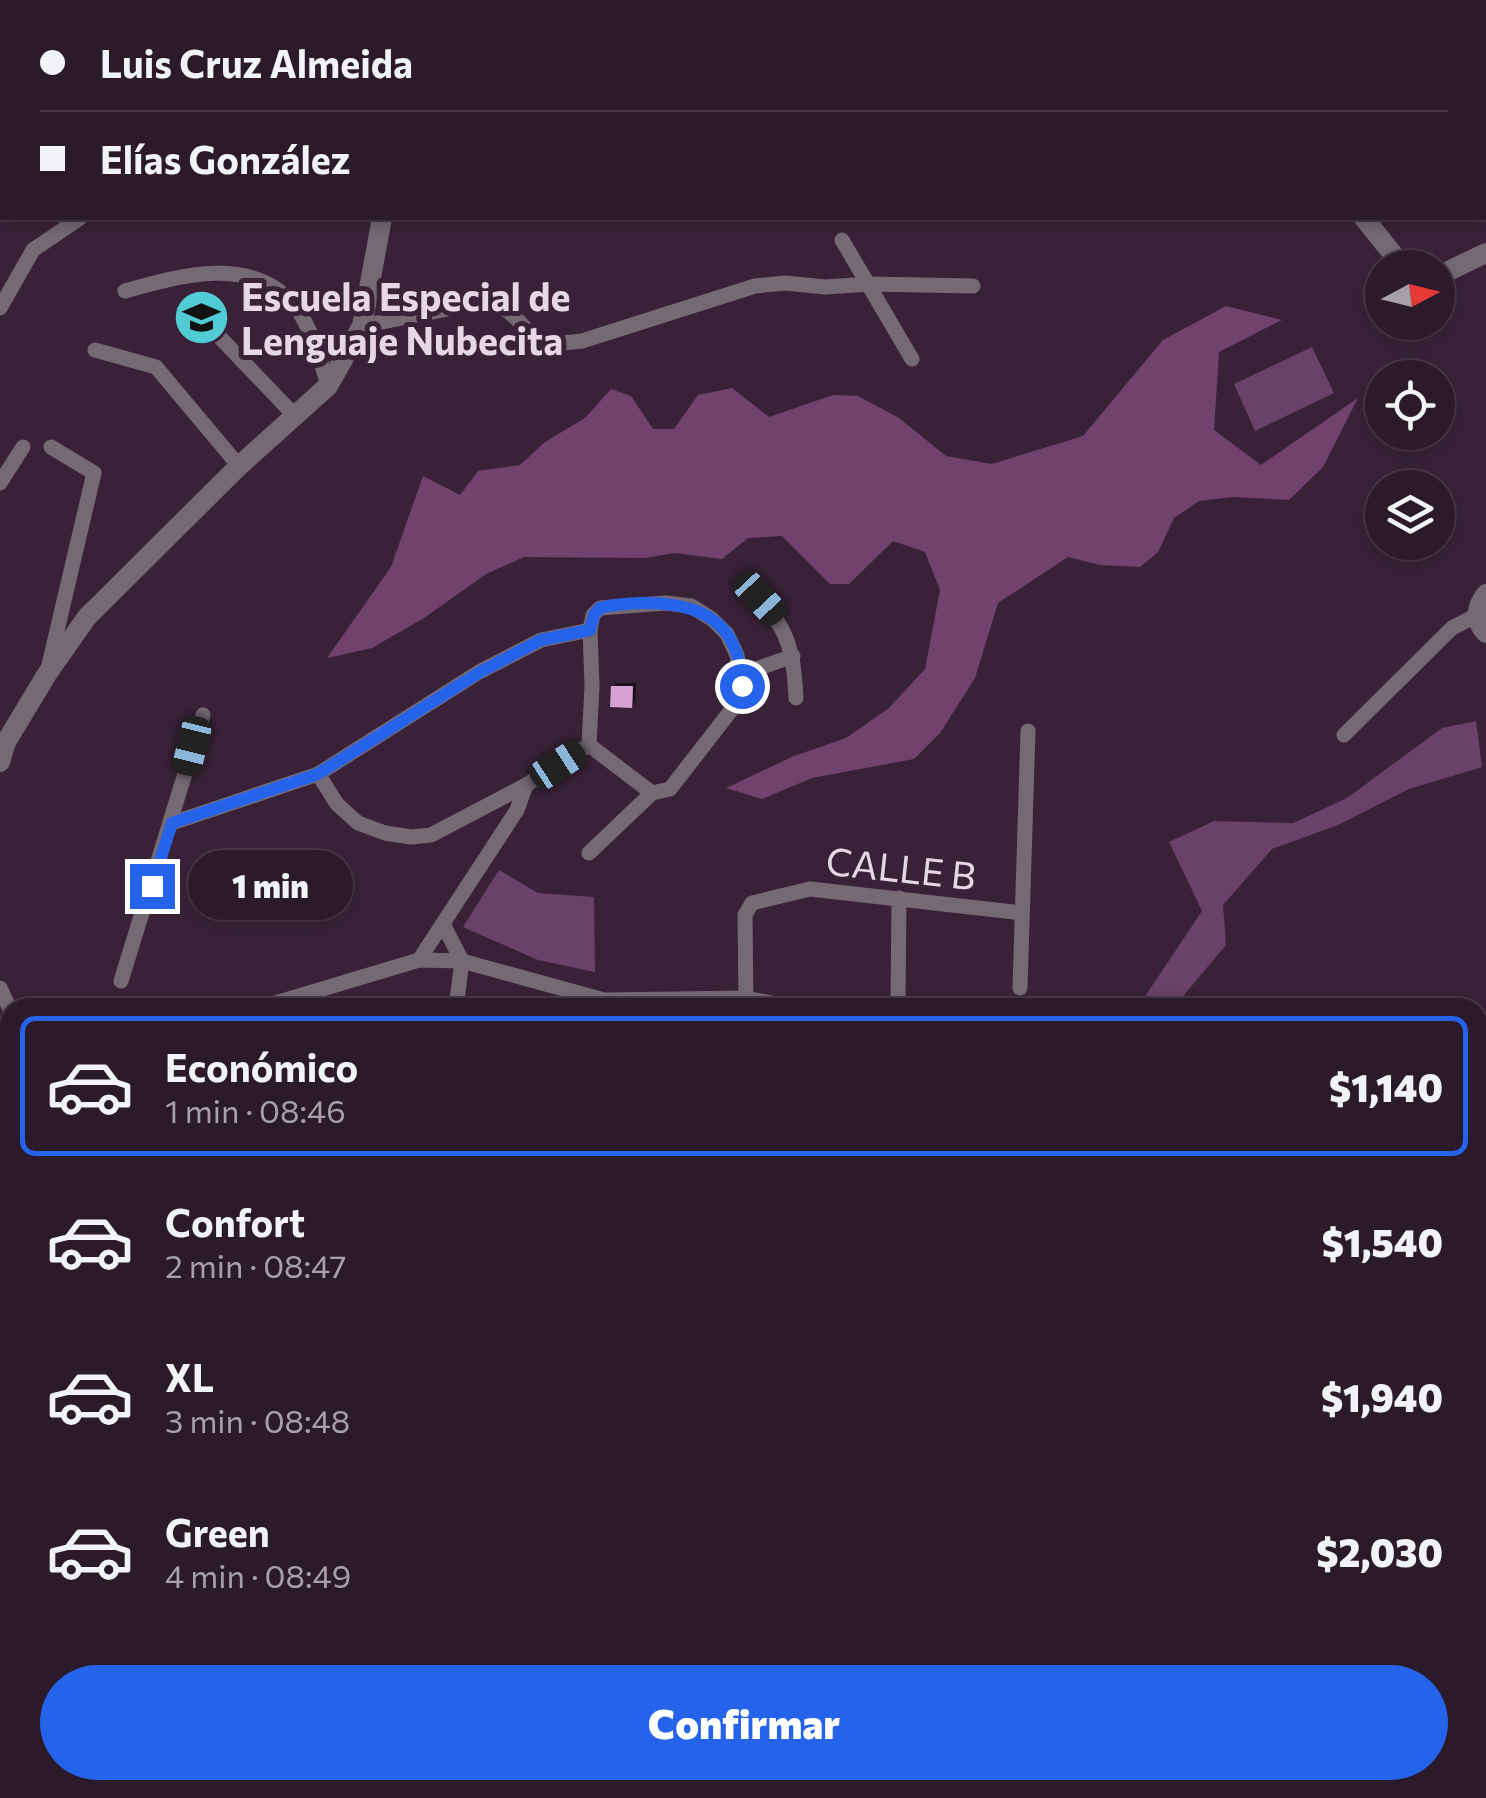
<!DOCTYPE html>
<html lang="es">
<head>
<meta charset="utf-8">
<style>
	body { margin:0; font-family:Commissioner,sans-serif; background:#332332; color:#f1f3f6; height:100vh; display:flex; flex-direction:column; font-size:38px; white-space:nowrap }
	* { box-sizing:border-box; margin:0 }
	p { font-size:32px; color:#a6a1a8 }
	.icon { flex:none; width:55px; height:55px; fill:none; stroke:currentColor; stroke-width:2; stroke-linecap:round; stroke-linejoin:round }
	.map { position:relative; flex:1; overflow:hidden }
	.side { position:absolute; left:0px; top:998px; width:1488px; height:802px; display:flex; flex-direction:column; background:#2b1a2a; border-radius:30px 30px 0 0; box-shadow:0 5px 15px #0003,0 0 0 2px #473847 }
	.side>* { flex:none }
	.guide { position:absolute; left:0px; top:0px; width:1488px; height:220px; box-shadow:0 5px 15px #0003,0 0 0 2px #473847; display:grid; align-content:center; height:220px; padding:0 40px; background:#2b1a2a }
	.needle { width:65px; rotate:83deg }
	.fabs { position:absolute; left:1365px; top:250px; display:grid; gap:20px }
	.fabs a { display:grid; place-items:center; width:90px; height:90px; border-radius:50%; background:#2b1a2a; box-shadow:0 5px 15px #0003,0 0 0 2px #473847; font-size:50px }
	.end { position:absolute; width:45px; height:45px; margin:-22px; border:12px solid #2563eb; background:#fff; box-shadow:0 0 0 5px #fff }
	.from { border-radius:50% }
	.bubble { position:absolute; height:70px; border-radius:35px; background:#2b1a2a; box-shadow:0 5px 15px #0003,0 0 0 2px #473847; font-size:32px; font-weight:800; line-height:70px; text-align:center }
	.car { position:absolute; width:30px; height:60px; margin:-30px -15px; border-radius:12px; box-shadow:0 0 8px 2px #0007; background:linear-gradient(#222 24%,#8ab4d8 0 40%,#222 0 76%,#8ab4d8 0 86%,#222 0) }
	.guide b { display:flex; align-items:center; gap:35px; height:95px; font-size:38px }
	.guide b+b { border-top:2px solid #473847 }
	.guide i { width:25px; height:25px; background:#f1f3f6 }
	ul { padding:18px 0 0; list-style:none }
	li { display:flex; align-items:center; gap:30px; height:140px; margin:0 20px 15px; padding:0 20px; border:5px solid transparent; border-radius:15px }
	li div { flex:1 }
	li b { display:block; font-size:38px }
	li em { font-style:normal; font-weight:800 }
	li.current { border-color:#2563eb }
	li>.icon { width:90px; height:90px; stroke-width:1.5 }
	.cta { display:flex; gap:20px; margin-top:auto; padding:20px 40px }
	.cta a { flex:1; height:115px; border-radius:60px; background:#2563eb; color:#fff; font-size:40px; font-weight:800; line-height:115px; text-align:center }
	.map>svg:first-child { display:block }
	.green { fill:#6a4168 }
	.forest { fill:#72426f }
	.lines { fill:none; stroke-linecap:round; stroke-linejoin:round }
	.stream { stroke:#4b9aa4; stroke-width:5 }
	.building { fill:#d7a1d2; filter:url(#shadow) }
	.minor { stroke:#756974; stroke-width:15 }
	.tertiary { stroke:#756974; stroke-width:20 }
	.route { stroke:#2563eb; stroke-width:12 }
	.labels { text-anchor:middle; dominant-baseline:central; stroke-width:10; stroke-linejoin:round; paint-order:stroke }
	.poi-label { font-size:38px; font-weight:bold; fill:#e6d7e4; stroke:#392238; text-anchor:start }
	.street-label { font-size:38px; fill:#e6d7e4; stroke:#392238 }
</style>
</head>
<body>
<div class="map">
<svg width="1486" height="1798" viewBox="0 0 1486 1798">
	<defs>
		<filter id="shadow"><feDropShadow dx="4.5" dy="-4.5" stdDeviation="2.5" flood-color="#0009"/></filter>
	</defs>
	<rect width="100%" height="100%" fill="#392238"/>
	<g class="green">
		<path d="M87,0H270L87,2Z"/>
		<path d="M1312,347L1334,393L1255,431L1234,384Z"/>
		<path d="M1476,721L1482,767L1409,789L1338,825L1272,849L1223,905L1226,945L1174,1007H1138L1202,911L1169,842L1214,821L1293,823L1347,798L1442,728Z"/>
		<path d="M499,870L538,893L594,897L595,972L538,960L463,927Z"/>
	</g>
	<g class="forest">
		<path d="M1226,306L1282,320L1219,352L1214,430L1261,465L1358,398L1323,467L1289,500L1234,497L1199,501L1174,518L1158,552L1140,567L1100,565L1068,557L998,603L975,678L940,733L914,759L812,778L762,799L726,788L794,756L846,738L889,708L925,669L940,590L925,552L893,541L849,584H830L782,536L748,538L722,559L675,553L645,558L524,557L486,574L424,618L372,648L327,658L391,567L423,476L460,495L478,471L520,465L545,442L585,418L611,389L631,396L653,429H674L698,395L732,388L769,417L833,395L858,396L899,418L946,456L992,464L1083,436L1163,340Z"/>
		<path d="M1486,1422V1585L1478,1592V1426Z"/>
		<path d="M81,1790H198L201,1798H79Z"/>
		<path d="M631,1790H738V1798H628Z"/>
	</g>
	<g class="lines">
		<path class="stream" d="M0,107L2,105"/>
	</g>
	<path class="building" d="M611,686H633L632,708L610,707Z"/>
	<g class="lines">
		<g class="minor">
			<path d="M431,0L435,2"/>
			<path d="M1256,0L1262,2"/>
			<path d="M348,2L354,0"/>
			<path d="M1031,2L1036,0"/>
			<path d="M1295,2L1296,0"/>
			<path d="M0,154L2,153"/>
			<path d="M842,240L912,359"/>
			<path d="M125,291C178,276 253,254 295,306C312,329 320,358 328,386"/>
			<path d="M0,308L33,250L80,218"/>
			<path d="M362,326L488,301C534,317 517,351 582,341L755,286L785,283L825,287L870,284L973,286"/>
			<path d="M212,329L296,417"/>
			<path d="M95,350L156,367L239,466"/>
			<path d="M0,483L23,447"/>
			<path d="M745,582C785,625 793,640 796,698"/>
			<path d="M48,669L94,473L51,447"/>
			<path d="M742,674L793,656"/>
			<path d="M1344,735L1452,628L1477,615"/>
			<path d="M589,745L592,686L590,630L593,615L600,608L666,603L691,606L712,619L727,634L737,655L742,687L736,704L670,789L652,793L589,853"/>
			<path d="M589,745L652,793"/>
			<path d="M318,774L337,804L358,823L385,833L411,837L431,835L526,785L589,745"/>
			<path d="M172,823L318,774L479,672L541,640L590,630"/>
			<path d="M444,926L462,961L456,1008"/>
			<path d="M419,960L517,810L526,785"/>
			<path d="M121,981L203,715"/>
			<path d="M0,988L10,1009"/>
			<path d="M1020,988L1028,731"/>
			<path d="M898,1001L899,898"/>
			<path d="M746,1004L745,915L752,903L810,889L1022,913"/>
			<path d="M259,1008L419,960L462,961L604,1000L746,998L796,1008"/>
			<path d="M1478,1247L1486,1250"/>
			<path d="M0,1326L10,1347"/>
			<path d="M1478,1343L1486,1336"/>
			<path d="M0,1608L10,1575"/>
			<path d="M0,1785L10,1787"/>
			<path d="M1414,1798L1416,1790"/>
			<path d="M1483,1798L1486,1777"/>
		</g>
		<g class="tertiary">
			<path d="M486,2L488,0"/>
			<path d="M542,2L544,0"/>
			<path d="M1434,2L1435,0"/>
			<path d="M1364,218L1404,268"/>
			<path d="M1438,276L1486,253"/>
			<path d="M1486,594C1476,607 1474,620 1486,633"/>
			<path d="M0,762L6,742L47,674L87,617L239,466L328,386L362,326L382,218"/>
			<path d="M1478,1152L1486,1155"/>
			<path d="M0,1280H10"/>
		</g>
	</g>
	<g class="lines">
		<path class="route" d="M152,886L172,823L318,774L480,672L541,640L590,630L594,615L600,608C613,604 626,604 640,603C699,602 740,620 742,686"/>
	</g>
	<defs>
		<symbol id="school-disc" viewBox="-11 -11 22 22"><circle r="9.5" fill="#51ccd5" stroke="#392238"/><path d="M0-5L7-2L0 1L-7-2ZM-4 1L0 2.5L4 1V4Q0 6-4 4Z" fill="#111"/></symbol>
	</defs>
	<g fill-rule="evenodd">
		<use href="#school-disc" x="170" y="286" width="63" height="63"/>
	</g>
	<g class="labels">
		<g class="poi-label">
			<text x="241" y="295">Escuela Especial de<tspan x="241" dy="44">Lenguaje Nubecita</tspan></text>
		</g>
		<g class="street-label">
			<text transform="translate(901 867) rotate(6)">CALLE B</text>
		</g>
	</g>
</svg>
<div class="fabs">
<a><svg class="needle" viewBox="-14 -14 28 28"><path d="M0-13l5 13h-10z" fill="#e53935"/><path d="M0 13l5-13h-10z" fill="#a6a1a8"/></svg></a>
<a><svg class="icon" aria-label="locate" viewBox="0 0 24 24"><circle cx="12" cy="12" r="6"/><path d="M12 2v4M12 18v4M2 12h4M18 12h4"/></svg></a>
<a><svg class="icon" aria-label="layers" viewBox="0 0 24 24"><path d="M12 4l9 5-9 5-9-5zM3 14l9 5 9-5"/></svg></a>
</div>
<i class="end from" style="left:742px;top:686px"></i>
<i class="end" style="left:152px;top:886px"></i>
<div class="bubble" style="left:188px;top:850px;width:165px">1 min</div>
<i class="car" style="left:760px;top:598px;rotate:137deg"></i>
<i class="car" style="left:192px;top:746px;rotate:194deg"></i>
<i class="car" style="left:558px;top:765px;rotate:57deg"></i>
<div class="guide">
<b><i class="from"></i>Luis Cruz Almeida</b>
<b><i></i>Elías González</b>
</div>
<section class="side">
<ul>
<li class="current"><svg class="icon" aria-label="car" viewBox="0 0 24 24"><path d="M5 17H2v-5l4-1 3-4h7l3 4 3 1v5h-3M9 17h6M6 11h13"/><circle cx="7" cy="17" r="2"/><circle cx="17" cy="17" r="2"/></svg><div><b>Económico</b><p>1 min · 08:46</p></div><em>$1,140</em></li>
<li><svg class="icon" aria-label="car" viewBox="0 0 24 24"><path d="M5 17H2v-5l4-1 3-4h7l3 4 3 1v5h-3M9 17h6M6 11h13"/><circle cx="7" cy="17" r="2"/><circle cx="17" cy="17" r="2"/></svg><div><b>Confort</b><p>2 min · 08:47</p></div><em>$1,540</em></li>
<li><svg class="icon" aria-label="car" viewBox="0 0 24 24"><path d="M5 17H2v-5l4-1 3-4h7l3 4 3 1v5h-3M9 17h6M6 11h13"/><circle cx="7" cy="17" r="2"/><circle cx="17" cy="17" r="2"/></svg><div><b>XL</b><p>3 min · 08:48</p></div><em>$1,940</em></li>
<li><svg class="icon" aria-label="car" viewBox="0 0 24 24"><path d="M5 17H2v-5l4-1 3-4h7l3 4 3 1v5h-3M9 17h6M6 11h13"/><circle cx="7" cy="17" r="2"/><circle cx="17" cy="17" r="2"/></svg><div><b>Green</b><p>4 min · 08:49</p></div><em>$2,030</em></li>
</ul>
<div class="cta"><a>Confirmar</a></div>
</section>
</div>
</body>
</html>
